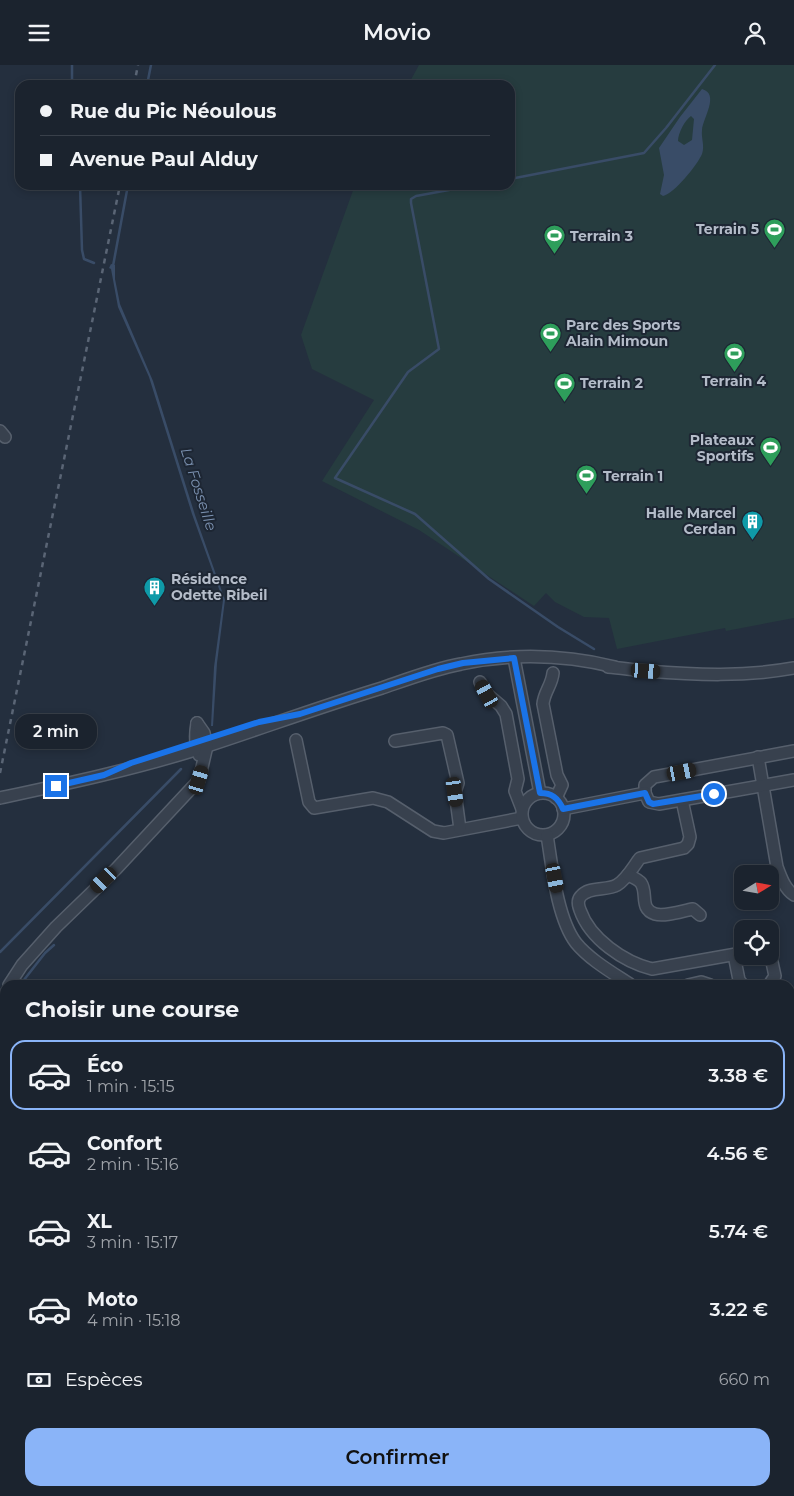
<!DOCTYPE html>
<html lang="fr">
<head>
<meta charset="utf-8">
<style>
	body { margin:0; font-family:Montserrat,sans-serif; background:#242b36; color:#f1f3f6; height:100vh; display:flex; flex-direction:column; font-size:19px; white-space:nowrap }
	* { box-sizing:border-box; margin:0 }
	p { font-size:16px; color:#a0a4aa }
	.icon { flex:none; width:28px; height:28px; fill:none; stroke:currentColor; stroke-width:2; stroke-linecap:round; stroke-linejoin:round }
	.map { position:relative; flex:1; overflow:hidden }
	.details { position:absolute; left:0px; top:915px; width:795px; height:516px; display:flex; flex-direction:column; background:#1b232e; border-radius:15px 15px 0 0; box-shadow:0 2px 8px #0003,0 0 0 1px #39404a }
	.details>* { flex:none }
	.guide { position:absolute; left:15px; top:15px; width:500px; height:110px; border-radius:15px; box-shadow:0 2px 8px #0003,0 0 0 1px #39404a; display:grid; align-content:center; height:110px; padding:0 25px; background:#1b232e }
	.needle { width:32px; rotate:79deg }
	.controls { position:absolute; left:734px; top:800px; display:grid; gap:10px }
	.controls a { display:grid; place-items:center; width:45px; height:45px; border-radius:10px; background:#1b232e; box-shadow:0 2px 8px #0003,0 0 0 1px #39404a; font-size:25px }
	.end { position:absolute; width:22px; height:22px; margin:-11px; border:6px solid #1a73e8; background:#fff; box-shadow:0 0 0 2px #fff }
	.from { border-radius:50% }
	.bubble { position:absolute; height:35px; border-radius:15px; background:#1b232e; box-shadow:0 2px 8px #0003,0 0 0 1px #39404a; font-size:16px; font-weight:600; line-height:35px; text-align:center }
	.car { position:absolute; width:15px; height:30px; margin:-15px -8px; border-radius:6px; box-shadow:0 0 4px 1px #0007; background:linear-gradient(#222 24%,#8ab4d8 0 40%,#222 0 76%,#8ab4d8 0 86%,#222 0) }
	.guide b { display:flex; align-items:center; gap:18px; height:48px; font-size:19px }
	.guide b+b { border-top:1px solid #39404a }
	.guide i { width:12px; height:12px; background:#f1f3f6 }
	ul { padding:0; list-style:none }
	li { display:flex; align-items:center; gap:15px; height:70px; margin:0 10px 8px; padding:0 15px; border:2px solid transparent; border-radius:15px }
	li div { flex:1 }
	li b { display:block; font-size:19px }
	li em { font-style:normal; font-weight:600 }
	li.selected { border-color:#8ab4f8 }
	li>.icon { width:45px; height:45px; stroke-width:1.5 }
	h2 { padding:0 25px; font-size:22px; line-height:60px }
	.pay { display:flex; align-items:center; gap:12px; height:55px; padding:0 25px; font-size:19px }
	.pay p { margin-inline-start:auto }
	.cta { display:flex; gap:10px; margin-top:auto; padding:10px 25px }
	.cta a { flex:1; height:58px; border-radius:15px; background:#8ab4f8; color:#111; font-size:20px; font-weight:600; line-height:58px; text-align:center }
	header { display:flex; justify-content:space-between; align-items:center; height:65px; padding:0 25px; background:#1b232e; font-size:22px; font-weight:600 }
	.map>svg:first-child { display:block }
	.green { fill:#263c3f }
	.water { fill:#394c67; fill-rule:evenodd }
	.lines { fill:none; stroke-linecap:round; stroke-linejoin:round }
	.stream { stroke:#394c67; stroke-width:2.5 }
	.minor-casing { stroke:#565f6c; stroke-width:14 }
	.minor { stroke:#38414e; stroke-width:11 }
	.rail { stroke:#5a6575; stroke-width:2.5; stroke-dasharray:5 5; stroke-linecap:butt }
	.route { stroke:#1a73e8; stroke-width:6 }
	.labels { text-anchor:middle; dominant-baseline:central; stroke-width:4; stroke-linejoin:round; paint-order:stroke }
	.poi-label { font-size:14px; font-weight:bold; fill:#b4bcc9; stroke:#1d2633; text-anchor:start }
	.water-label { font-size:15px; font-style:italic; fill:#7c92b1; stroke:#1d2633 }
</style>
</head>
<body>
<header><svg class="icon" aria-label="menu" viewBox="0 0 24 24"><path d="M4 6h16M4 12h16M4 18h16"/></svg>Movio<svg class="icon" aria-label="person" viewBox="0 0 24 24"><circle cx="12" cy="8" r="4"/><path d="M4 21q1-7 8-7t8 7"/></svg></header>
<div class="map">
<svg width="794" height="1431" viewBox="0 0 794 1431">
	<rect width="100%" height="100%" fill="#242f3e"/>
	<path class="green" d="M419,0H794V553L726,566L725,563L617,584L609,553L584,552L555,537L546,528L534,541L419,465L322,416L374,335L312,304L301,270L355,120H510V20H408Z"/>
	<g class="water">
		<path d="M702,24C720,29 703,53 702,65C701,73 705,81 702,89C698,99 674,129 663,131L660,129L664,110L659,83L680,52ZM691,51L694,54L692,75L684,80L678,76C678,68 685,55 691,51Z"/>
		<path d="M111,199L115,200V214L120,239L153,316L195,450L225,535L217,598L213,661H211L214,602L223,535L192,449L149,312L118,242L111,204L109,203Z"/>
	</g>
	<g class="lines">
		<g class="stream">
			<path d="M72,20V0"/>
			<path d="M147,20L151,0"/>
			<path d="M510,114L644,88L666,63L715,0"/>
			<path d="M80,120L82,185L84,194L94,198"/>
			<path d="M476,120L416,131L411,134V138L439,284L408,307L335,413L415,449L489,514L558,562L594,584"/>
			<path d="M113,201L128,120"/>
			<path d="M0,887L181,704"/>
			<path d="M20,920L45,888L54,880"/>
			<path d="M0,979L5,959"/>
		</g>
		<defs>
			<g id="minor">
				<path d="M0,366L5,372"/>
				<path d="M514,593L540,728"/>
				<path d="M608,602C621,603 634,605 647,606C696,610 745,612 794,603"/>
				<path d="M553,608C552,620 544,627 543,639L557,710L562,720L556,733"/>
				<path d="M480,617L487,629L501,641L506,649L518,714L515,726L522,744"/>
				<path d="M197,658C195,669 195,680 199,690"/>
				<path d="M296,675L309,737L314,743L373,733L388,737L433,766L444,768L522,753"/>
				<path d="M395,676L443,668L447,670L458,718L455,727L460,764"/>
				<path d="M758,692L777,802C781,813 785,824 794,830"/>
				<path d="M645,728V720L654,712L794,686"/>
				<circle cx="543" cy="749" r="21"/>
				<path d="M0,733C65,719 131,705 195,685C257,665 319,642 382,623C408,614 434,604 461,599C512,588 566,590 615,602"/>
				<path d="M682,735L690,772L688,779L684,783L640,793C633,802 627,814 617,820C607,826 589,821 581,831C577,835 578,840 580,845C590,874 624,897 652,904L742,888"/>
				<path d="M563,744L645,728L649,737L659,739L794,715"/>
				<path d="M547,770C552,801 557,853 576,878C590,895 613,908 631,920"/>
				<path d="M628,810C632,812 638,814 641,818C648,828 639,844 655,849C665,852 682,846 693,844L700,850"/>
				<path d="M734,890L739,915L743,920"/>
				<path d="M9,920L22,900L56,862L116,804L199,715L207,681L204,668L197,658"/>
				<path d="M688,920L701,917L710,920"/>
				<path d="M769,920L775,911L770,888"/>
				<path d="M0,943L5,929"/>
				<path d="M790,952L794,955"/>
				<path d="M790,980L794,984"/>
				<path d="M790,1082L794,1088"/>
				<path d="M790,1199L794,1211"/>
				<path d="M790,1259L794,1257"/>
				<path d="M790,1344H794"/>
				<path d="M481,1426L482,1431"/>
				<path d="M537,1426L538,1431"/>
				<path d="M511,1431L519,1426"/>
				<path d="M667,1431L676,1426"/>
			</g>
		</defs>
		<use href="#minor" class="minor-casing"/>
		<use href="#minor" class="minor"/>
		<g class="rail">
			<path d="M134,20L138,0"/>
			<path d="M0,708L120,120"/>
		</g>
	</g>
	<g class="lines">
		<path class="route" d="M56,721L104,710L131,698L259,657L300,649L438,604L463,598L514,593L540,728C552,728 558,733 563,744L645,728L649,737L653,739L714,729"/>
	</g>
	<defs>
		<symbol id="stadium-pin" viewBox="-11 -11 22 30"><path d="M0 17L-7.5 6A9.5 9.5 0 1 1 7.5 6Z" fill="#2e9e5b" stroke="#1d2633"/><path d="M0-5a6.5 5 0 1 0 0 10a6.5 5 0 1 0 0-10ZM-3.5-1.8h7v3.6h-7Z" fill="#fff"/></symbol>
		<symbol id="building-pin" viewBox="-11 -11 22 30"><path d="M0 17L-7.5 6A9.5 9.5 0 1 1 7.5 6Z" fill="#0f9aa8" stroke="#1d2633"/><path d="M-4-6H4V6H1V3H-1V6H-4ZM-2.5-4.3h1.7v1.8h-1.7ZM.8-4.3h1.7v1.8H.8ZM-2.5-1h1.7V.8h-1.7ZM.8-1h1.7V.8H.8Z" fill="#fff"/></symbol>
	</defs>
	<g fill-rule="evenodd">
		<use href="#stadium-pin" x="762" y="152" width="25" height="34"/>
		<use href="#stadium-pin" x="542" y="158" width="25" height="34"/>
		<use href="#stadium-pin" x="538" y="256" width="25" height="34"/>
		<use href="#stadium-pin" x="722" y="276" width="25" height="34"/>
		<use href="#stadium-pin" x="552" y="306" width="25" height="34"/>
		<use href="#stadium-pin" x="758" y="370" width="25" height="34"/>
		<use href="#stadium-pin" x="574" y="398" width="25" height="34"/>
		<use href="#building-pin" x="740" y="444" width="25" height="34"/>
		<use href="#building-pin" x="142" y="510" width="25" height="34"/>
	</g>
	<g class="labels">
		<g class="poi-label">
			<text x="759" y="164" text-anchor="end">Terrain 5</text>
			<text x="570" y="171">Terrain 3</text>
			<text x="566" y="260">Parc des Sports<tspan x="566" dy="16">Alain Mimoun</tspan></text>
			<text x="734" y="316" text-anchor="middle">Terrain 4</text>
			<text x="580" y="318">Terrain 2</text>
			<text x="754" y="375" text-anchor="end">Plateaux<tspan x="754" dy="16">Sportifs</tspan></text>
			<text x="603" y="411">Terrain 1</text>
			<text x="736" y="448" text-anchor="end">Halle Marcel<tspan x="736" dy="16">Cerdan</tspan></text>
			<text x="171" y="514">Résidence<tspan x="171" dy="16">Odette Ribeil</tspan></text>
		</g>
		<g class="water-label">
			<text transform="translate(199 424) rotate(72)">La Fosseille</text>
		</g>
	</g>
</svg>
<div class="controls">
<a><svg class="needle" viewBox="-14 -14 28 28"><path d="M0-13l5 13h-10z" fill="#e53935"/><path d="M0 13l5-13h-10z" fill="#a0a4aa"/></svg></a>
<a><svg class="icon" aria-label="locate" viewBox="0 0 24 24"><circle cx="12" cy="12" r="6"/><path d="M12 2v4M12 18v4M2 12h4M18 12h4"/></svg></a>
</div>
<i class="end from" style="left:714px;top:729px"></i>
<i class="end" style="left:56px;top:721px"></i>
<div class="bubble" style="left:15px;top:649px;width:82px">2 min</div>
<i class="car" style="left:646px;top:606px;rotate:94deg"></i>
<i class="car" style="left:487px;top:629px;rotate:331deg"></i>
<i class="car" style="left:682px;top:707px;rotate:79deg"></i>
<i class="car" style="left:199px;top:715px;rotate:17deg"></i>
<i class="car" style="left:455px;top:727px;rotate:172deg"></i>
<i class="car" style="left:555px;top:813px;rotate:169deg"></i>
<i class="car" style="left:104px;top:815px;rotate:226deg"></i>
<div class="guide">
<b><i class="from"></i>Rue du Pic Néoulous</b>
<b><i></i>Avenue Paul Alduy</b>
</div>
<section class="details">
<h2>Choisir une course</h2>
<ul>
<li class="selected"><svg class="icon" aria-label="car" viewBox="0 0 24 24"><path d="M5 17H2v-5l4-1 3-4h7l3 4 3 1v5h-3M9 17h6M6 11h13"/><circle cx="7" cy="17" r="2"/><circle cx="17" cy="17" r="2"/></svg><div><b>Éco</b><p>1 min · 15:15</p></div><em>3.38 €</em></li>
<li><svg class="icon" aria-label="car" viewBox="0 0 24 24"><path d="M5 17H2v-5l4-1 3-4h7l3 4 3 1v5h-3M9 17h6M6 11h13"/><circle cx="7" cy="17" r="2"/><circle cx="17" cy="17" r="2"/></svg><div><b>Confort</b><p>2 min · 15:16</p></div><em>4.56 €</em></li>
<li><svg class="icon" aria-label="car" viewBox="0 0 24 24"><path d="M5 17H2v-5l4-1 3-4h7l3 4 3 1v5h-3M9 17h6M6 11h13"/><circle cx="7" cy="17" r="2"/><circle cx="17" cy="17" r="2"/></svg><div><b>XL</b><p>3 min · 15:17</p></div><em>5.74 €</em></li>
<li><svg class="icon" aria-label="car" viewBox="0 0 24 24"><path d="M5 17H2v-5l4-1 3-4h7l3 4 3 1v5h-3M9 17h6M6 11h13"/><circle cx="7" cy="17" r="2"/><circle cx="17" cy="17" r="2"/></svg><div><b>Moto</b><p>4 min · 15:18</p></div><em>3.22 €</em></li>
</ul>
<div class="pay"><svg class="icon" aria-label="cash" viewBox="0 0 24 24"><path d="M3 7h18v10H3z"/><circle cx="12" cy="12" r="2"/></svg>Espèces<p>660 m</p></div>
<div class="cta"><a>Confirmer</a></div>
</section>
</div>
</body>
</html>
